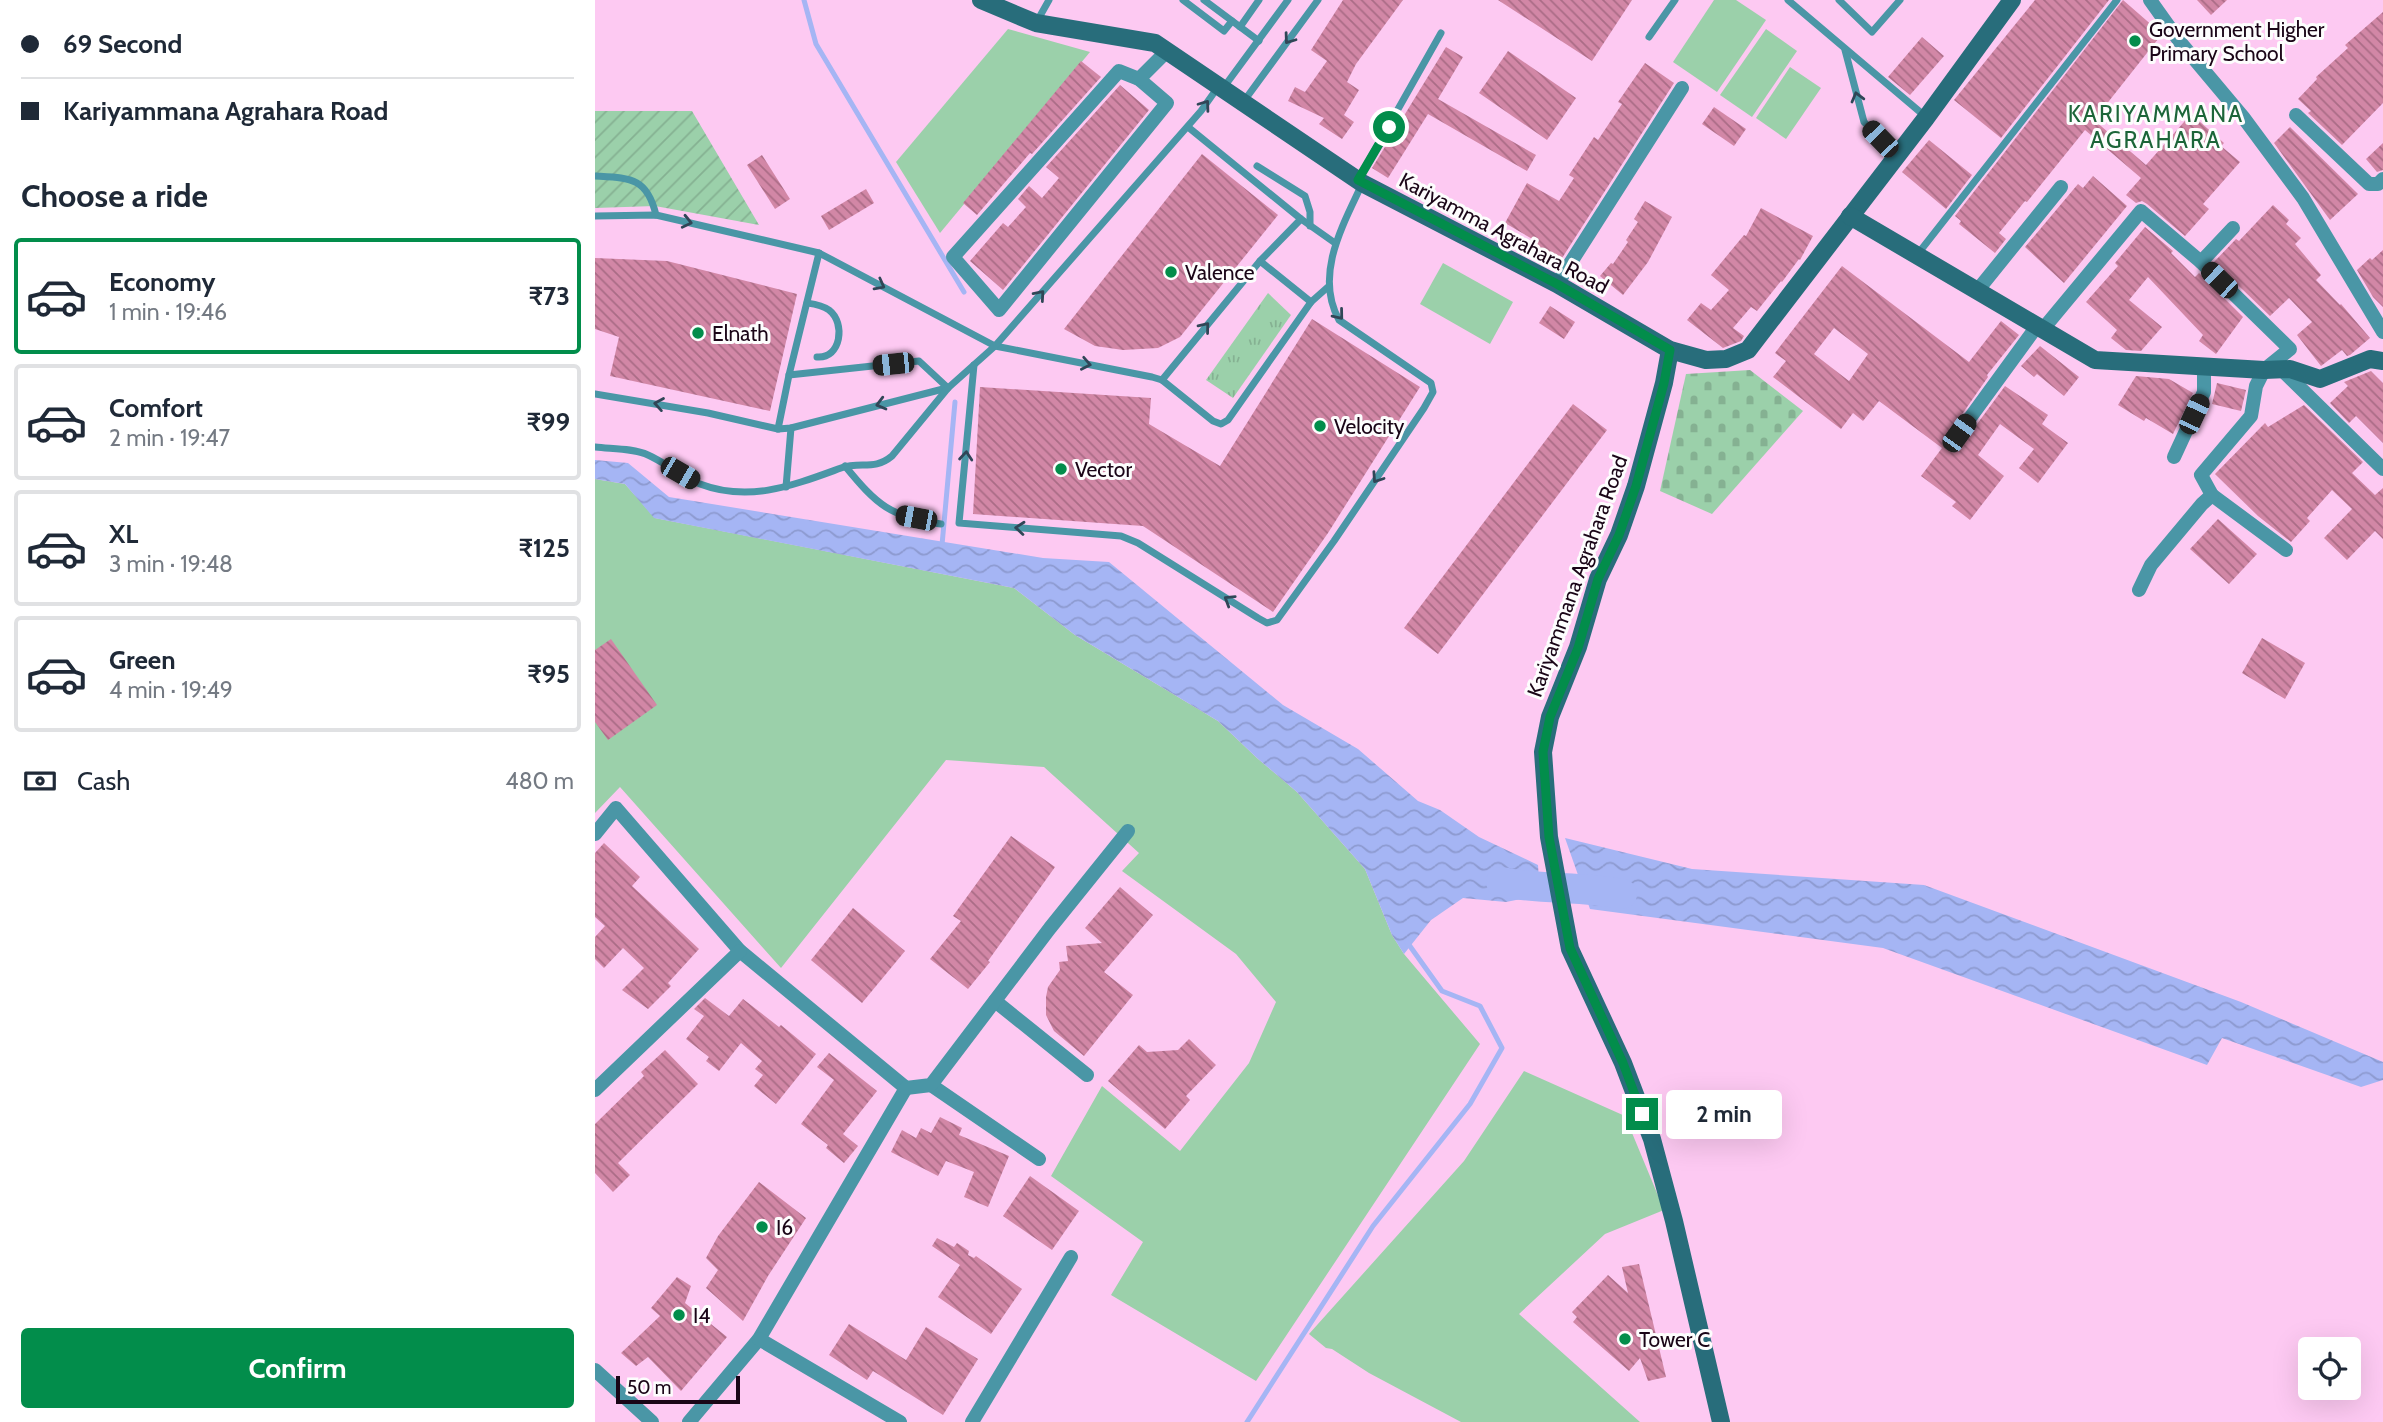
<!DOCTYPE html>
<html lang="en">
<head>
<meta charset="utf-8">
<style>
	body { margin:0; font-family:Cabin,sans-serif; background:#f2f2f3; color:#1f2937; height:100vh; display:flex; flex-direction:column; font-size:26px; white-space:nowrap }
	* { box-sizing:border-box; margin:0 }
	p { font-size:23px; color:#747a83 }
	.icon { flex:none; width:38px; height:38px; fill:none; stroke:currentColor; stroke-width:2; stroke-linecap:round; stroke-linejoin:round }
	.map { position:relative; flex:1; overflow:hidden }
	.panel { display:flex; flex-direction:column; background:#fff; width:595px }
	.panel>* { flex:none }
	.banner { display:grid; align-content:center; height:154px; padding:0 21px; background:#fff }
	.tools { position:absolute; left:1703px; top:1337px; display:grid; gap:14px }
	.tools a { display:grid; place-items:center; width:63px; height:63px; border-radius:7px; background:#fff; box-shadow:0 7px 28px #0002; font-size:35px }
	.scale { position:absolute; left:21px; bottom:18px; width:124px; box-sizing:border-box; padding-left:7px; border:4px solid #1a0517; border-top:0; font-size:19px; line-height:24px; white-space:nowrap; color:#1a0517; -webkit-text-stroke:5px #fdfdfd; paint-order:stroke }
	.end { position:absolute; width:32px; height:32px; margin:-16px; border:9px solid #028d4b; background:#fff; box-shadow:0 0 0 4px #fff }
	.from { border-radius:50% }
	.bubble { position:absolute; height:49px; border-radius:7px; background:#fff; box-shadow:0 7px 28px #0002; font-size:23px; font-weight:700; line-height:49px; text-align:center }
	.car { position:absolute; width:21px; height:42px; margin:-21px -10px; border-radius:9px; box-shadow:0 0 5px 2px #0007; background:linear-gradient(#222 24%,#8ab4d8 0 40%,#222 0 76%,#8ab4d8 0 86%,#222 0) }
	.banner b { display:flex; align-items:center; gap:24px; height:66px; font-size:26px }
	.banner b+b { border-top:2px solid #e0e1e3 }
	.banner i { width:18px; height:18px; background:#1f2937 }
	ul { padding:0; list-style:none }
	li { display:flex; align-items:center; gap:21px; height:116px; margin:0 14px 10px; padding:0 7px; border:4px solid #e0e1e3; border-radius:7px }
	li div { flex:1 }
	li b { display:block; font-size:26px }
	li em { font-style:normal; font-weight:700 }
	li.current { border-color:#028d4b }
	li>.icon { width:63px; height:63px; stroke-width:1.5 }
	h2 { padding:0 21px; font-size:32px; line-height:84px }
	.pay { display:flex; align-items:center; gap:18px; height:77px; padding:0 21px; font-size:26px }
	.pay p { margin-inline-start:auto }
	.primary-button { display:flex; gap:14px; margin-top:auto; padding:14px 21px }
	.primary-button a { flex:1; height:80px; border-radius:7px; background:#028d4b; color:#fff; font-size:28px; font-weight:700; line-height:80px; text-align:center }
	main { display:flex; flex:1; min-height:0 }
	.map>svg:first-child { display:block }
	.grass { fill:#9bd0aa }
	.cemetery { fill:url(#cemetery-stones) }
	.park { fill:url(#park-tufts) }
	.garden { fill:url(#garden-furrows) }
	.water { fill:url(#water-waves) }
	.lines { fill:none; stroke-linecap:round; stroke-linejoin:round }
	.stream { stroke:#a5b5f4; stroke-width:5 }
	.river { stroke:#a5b5f4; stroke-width:30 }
	.building { fill:url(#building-back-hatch); fill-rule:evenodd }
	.lane { stroke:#4a96a6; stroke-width:7 }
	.street { stroke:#4a96a6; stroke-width:14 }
	.secondary { stroke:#286d7b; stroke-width:18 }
	.oneway { stroke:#304657 }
	.route { stroke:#028d4b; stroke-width:9 }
	.poi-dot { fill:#028d4b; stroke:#fdfdfd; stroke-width:2.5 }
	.labels { text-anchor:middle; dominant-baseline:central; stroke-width:6; stroke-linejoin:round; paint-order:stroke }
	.poi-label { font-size:21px; fill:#1a0517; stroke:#fdfdfd; text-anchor:start }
	.street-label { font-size:21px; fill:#1a0517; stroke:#fdfdfd }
	.neighbourhood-label { font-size:23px; letter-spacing:2px; fill:#1c6539; stroke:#fdfdfd }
</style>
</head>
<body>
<main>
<section class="panel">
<div class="banner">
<b><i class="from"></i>69 Second</b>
<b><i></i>Kariyammana Agrahara Road</b>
</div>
<h2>Choose a ride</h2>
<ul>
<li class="current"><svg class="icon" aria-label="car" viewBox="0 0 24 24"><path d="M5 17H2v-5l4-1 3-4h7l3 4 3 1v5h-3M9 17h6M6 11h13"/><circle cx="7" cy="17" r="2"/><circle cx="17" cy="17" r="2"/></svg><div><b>Economy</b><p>1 min · 19:46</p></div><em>₹73</em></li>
<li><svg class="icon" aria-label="car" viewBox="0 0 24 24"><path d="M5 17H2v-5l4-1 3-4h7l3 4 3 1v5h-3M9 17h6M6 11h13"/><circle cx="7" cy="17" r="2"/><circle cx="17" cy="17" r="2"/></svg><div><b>Comfort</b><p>2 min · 19:47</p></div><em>₹99</em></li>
<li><svg class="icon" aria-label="car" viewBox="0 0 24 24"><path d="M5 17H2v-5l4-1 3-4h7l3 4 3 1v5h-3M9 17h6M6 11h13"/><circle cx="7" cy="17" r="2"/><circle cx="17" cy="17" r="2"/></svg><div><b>XL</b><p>3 min · 19:48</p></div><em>₹125</em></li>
<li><svg class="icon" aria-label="car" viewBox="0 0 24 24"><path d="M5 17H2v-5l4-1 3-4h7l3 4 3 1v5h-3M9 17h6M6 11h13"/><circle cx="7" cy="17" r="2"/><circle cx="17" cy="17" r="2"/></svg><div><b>Green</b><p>4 min · 19:49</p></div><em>₹95</em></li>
</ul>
<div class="pay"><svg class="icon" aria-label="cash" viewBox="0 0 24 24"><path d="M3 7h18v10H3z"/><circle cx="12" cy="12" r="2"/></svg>Cash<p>480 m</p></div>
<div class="primary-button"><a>Confirm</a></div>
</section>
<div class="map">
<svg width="1788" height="1422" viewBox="0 0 1788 1422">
	<defs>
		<pattern id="cemetery-stones" width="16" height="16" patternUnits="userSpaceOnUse" patternTransform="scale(1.75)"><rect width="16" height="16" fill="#9bd0aa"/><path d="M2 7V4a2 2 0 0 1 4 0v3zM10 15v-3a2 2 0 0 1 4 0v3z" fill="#85b192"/></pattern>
		<pattern id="park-tufts" width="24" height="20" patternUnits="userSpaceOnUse" patternTransform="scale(1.75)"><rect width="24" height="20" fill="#9bd0aa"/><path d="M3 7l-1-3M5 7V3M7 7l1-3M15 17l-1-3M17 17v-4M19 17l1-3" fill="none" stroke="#85b192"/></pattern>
		<pattern id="garden-furrows" width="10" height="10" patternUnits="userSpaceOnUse" patternTransform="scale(1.75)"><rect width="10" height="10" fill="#9bd0aa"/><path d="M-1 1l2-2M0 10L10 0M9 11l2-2" fill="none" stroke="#85b192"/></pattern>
		<pattern id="water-waves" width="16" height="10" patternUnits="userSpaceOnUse" patternTransform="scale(1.75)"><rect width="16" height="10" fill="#a5b5f4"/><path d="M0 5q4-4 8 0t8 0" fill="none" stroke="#8d9ad0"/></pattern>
		<pattern id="building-back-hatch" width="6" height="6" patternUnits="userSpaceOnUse" patternTransform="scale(1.75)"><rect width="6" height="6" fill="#d287a6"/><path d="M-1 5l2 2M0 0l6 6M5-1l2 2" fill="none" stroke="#aa6c86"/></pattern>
	</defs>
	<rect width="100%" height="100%" fill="#fdc9f2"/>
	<g class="grass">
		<path d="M1119,0H1141L1171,20L1122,92L1078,62Z"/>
		<path d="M413,29L495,52L345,233L301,162Z"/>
		<path d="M1171,29L1202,51L1157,117L1125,95Z"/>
		<path d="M1195,67L1226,88L1191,139L1161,118Z"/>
		<path d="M848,263L918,302L895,344L825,304Z"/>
		<path d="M0,479L30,484L60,518L419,588L480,635L623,721L662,758L702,792L770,869L797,935L809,954L885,1044L661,1381L516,1295L548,1242L456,1176L507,1086L585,1151L654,1063L681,1002L641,954L527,871L544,853L449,767L351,760L186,968L25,787L0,813Z"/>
		<path d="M929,1071L1030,1116L1069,1210L1010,1234L924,1314L1045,1422H866L774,1373L737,1349L731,1348L714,1334L869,1161Z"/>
	</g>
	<path class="cemetery" d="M1155,370L1208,411L1117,514L1065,491L1091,374Z"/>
	<path class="park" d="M673,293L696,315L638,398L611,380Z"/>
	<path class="garden" d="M0,111H97L164,225L60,206L0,208Z"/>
	<g class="water">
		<path d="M0,460L33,463L74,497L448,558L514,562L688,705L763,749L823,801L845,810L884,837L943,865L945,895L911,902L868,898L836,920L809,954L797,935L770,869L702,792L662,758L623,721L480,635L419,588L59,518L30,484L0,479Z"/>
		<path d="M970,838L1097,869L1329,885L1646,1002L1788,1062V1080L1766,1087L1627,1038L1612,1065L1288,948L995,909Z"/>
	</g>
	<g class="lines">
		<g class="stream">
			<path d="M209,0L221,44L369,292"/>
			<path d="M347,545L360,402"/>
			<path d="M652,1422L778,1226L875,1104L907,1048L885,1006L847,991L812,942"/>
		</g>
		<path class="river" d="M906,882C946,890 987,886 1027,894"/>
	</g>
	<g class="building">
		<path d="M748,0H808L761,64L752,82L764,90L749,115L759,122L747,139L724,124L729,118L693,101L700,87L710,92L732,61L716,50Z"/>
		<path d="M903,0H1037L997,61Z"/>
		<path d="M1440,0H1514L1406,138L1359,100Z"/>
		<path d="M1528,0L1567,34L1499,120L1551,165L1596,114L1629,143L1626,146L1645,162L1608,204L1614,209L1590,236L1552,204L1547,201L1541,203L1531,195L1546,178L1490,130L1432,202L1430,201L1404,233L1411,239L1400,253L1364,224L1366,221L1360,216Z"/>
		<path d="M1602,0H1632L1616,15Z"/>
		<path d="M1788,12V103L1747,145L1713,113L1716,111L1703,99L1722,79L1721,77L1753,48L1750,45Z"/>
		<path d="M1327,37L1349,56L1315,95L1293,77Z"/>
		<path d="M851,47L868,57L843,99L941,155L932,171L833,114L793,178L777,168Z"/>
		<path d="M913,51L981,98L952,140L884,93Z"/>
		<path d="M486,61L506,77L437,154L435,153L382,215L368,203Z"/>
		<path d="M1050,63L1079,83L962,266L935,247L939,240L910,223L932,183L964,201L979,178L974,175L999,137L1003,140L1027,104L1023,102Z"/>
		<path d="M525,85L554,110L408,290L375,261L408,223L413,227L431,207L423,199L434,186L447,198L464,178L451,167Z"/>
		<path d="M1119,107L1151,129L1139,146L1107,124Z"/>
		<path d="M1695,127L1763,194L1735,220L1679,143Z"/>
		<path d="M1334,140L1377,175L1351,209L1307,172Z"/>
		<path d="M1788,143V170L1782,172L1771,159Z"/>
		<path d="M607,154L683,215L585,337L563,348L528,350L500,346L469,329Z"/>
		<path d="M167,155L195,199L180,209L152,165Z"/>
		<path d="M1498,176L1532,206L1469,283L1430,247L1483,184L1488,188Z"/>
		<path d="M271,189L279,203L234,230L226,216Z"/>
		<path d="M1050,201L1077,217L1053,262L1028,295L1005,276L1016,263L1018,264L1033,242L1031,240L1043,222L1039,219Z"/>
		<path d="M1678,205L1694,220L1691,224L1706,238L1700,244L1726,275L1721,280L1745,305L1746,304L1775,338L1755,355L1752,356L1747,350L1726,366L1702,335L1717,322L1694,298L1675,316L1619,262L1641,239L1644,241Z"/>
		<path d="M1166,208L1218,236L1205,260L1204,259L1187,282L1186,281L1162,311L1156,307L1138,328L1149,336L1146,341L1128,348L1092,320L1106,303L1116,310L1134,290L1116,275L1149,235L1151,236Z"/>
		<path d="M1550,227L1578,251L1576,253L1600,277L1604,273L1648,317L1621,354L1604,341L1608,335L1553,277L1534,300L1567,327L1546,351L1531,350L1516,338L1522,330L1491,302L1523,266L1520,263Z"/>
		<path d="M1788,250V307L1778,297L1762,270L1775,258L1777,260Z"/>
		<path d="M0,258L72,261L202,294L175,411L15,376L24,337L0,329Z"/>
		<path d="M1247,266L1374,362L1406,321L1424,335L1392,375L1393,377L1354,433L1356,437L1362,442L1371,439L1410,386L1453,415L1447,424L1473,443L1443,483L1424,468L1439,449L1405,424L1383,455L1409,476L1375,520L1357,506L1361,502L1326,476L1347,448L1284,401L1268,421L1258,413L1246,429L1178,377L1191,361L1180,353ZM1239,328L1273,354L1254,381L1219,354Z"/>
		<path d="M955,306L980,322L969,339L944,323Z"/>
		<path d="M717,319L825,387L733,533L678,612L548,526L378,514L385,387L556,398L554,424L625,466Z"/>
		<path d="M1445,346L1484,377L1469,396L1442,374L1439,377L1426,366Z"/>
		<path d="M1776,371L1788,383V443L1761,416L1754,423L1735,403L1753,386L1749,382Z"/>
		<path d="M1541,376L1574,379L1598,393L1578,434L1551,418L1549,421L1523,405Z"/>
		<path d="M1622,383L1651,390L1646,411L1617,404Z"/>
		<path d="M978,404L1012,430L843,654L809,628Z"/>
		<path d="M1709,405L1768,462L1757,473L1780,495L1788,488V539L1780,531L1752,560L1729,538L1757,509L1737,490L1712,518L1715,521L1696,542L1663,516L1620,474L1670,423L1673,427Z"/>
		<path d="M1623,519L1662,554L1634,584L1595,549Z"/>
		<path d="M1667,638L1710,663L1690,699L1647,673Z"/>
		<path d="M16,639L62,705L13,740L0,722V650Z"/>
		<path d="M416,836L460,867L393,961L395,962L373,989L335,959L366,921L358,916Z"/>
		<path d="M9,843L45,877L37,886L104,949L73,983L76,986L53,1009L27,990L49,968L28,948L9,968L0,959V937L10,926L0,917V853Z"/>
		<path d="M525,887L558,915L509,972L538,995L489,1056L459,1031L451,1015V997L453,987L465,970L464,962L473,961L471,946L507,943L490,928Z"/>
		<path d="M258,908L310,951L267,1003L216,960Z"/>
		<path d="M110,998L134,1016L148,999L184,1027L186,1025L221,1054L181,1104L159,1086L168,1075L160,1069L167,1061L146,1043L124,1071L111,1061L114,1057L91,1039L109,1016L99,1009Z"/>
		<path d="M594,1039L621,1065L591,1096L595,1100L570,1129L513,1081L544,1045L552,1052L583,1050Z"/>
		<path d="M70,1050L103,1084L23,1163L35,1175L18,1192L0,1173V1124L49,1076L46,1072Z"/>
		<path d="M234,1053L282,1091L248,1134L263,1146L249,1163L231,1148L233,1145L206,1124L239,1080L222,1067Z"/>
		<path d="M345,1117L367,1128L364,1135L414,1156L393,1207L369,1197L379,1172L351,1161L343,1176L296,1152L307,1130L321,1138L326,1128L336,1133Z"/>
		<path d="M435,1176L484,1211L457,1250L408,1216Z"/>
		<path d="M164,1182L211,1218L173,1276L148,1321L111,1288L123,1270L111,1258L123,1236Z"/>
		<path d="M342,1238L359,1247L362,1243L374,1251L373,1255L379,1258L381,1256L427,1289L396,1334L343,1297L365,1265L337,1246Z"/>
		<path d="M1044,1264L1071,1377L1053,1381L1045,1358L1034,1371L978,1322L982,1317L977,1312L1013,1275L1033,1293L1027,1267Z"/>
		<path d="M82,1277L96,1286L90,1303L132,1337L86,1391L53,1357L41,1366L26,1353L65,1316L56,1308Z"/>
		<path d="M254,1324L311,1360L331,1327L383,1359L348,1415L278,1371L272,1380L234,1355Z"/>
	</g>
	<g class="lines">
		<g class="lane">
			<path d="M588,0L629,31L637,21"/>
			<path d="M609,0L664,41"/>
			<path d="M1193,0L1331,117"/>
			<path d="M1244,0L1277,32L1305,0"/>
			<path d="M441,23L454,0"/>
			<path d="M645,27L664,0"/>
			<path d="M1054,37L1080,0"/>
			<path d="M1250,50L1269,122L1302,155"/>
			<path d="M629,87L693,0"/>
			<path d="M649,101L723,0"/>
			<path d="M593,127L706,219L740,243"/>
			<path d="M662,166L710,196L715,212V226"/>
			<path d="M0,176C35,178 52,177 61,215"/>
			<path d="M763,180L846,33"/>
			<path d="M0,216L61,215L224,253L400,346L557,377L567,380L618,421L626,424L633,420L716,302L734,286"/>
			<path d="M1322,255L1522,0"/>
			<path d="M665,261L716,302"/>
			<path d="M212,303C219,304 227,305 234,310C251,323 246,359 222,357"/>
			<path d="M379,365L364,523L526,536L543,543L663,618L672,623L682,620L739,541L829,408L838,392L836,383L744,320C719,275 748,225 767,184"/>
			<path d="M194,375L324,361L353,388"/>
			<path d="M567,380L665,261L706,219"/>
			<path d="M0,394L113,413L183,429L196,428L352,388"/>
			<path d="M183,429L194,375L224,253"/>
			<path d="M0,447C16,449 38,448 53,455C71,463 87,477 105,484C155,503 199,485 246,468C266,461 279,471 297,456L353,388L400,346L606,111L623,87"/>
			<path d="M250,466C282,505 295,517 346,524"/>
			<path d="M191,487L196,428"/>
		</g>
		<g class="street">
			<path d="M1555,0L1585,42L1648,117L1708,198L1788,332"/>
			<path d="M524,71L544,79L572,103L404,310L358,257Z"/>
			<path d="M544,79L572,51"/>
			<path d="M1701,115L1774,184H1783L1788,179"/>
			<path d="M1606,262L1638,228"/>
			<path d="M962,284L1087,88"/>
			<path d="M1382,291L1466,187"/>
			<path d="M1448,329L1546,211L1606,262L1695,349L1669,370L1661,386L1656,416L1606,475L1617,495L1691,550"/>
			<path d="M1687,370L1788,469"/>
			<path d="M1364,433L1442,326"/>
			<path d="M1579,457L1609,392V367"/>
			<path d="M1544,590L1556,565L1607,504L1617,495"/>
			<path d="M0,834L21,808L145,951L311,1088L164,1339L94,1422"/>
			<path d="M400,1001L492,1075"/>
			<path d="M336,1085L444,1159"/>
			<path d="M311,1088L336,1085L455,928L533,831"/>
			<path d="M0,1090L145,951"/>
			<path d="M164,1339L305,1422"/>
			<path d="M0,1370L57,1422"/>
			<path d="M377,1422L476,1257"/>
		</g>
		<g class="secondary">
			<path d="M386,0L441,23L560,43L767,183L962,284L1075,350L1111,360L1131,359L1153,350L1331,118L1417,0"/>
			<path d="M1255,216L1500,360L1669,370L1695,369L1725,379L1775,359L1788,361"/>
			<path d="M1075,350L1069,383L1041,486L1024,535L1003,579L983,647L955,717L948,752L954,837L975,949L1028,1063L1057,1139L1079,1221L1126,1422"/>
		</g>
	</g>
	<defs><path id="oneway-chevron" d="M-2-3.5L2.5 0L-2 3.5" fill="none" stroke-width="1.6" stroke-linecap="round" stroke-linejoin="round" transform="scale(1.75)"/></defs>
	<g class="oneway">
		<use href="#oneway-chevron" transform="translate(694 39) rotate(126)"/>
		<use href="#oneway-chevron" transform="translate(1262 97) rotate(-105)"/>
		<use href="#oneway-chevron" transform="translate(610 105) rotate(-54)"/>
		<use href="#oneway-chevron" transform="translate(92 222) rotate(13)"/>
		<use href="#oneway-chevron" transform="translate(285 285) rotate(28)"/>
		<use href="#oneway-chevron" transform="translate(445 295) rotate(-49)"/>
		<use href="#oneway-chevron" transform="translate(744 315) rotate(51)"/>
		<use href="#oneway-chevron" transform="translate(610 327) rotate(-51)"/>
		<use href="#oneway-chevron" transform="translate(491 364) rotate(11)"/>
		<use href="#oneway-chevron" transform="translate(64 404) rotate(-170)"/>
		<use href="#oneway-chevron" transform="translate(286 404) rotate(165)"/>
		<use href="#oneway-chevron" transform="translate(371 456) rotate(-85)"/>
		<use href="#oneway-chevron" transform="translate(782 478) rotate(124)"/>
		<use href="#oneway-chevron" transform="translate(425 528) rotate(-175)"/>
		<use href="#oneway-chevron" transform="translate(634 600) rotate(-148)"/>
	</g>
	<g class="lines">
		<path class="route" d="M794,127L763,180L962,284L1075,350L1069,383L1041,486L1024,535L1003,579L983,648L955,717L948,752L954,837L975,948L1028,1063L1047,1114"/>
	</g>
	<g class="poi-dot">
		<circle cx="1540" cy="41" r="7"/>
		<circle cx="576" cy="272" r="7"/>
		<circle cx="103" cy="333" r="7"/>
		<circle cx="725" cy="426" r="7"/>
		<circle cx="466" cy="469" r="7"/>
		<circle cx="167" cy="1227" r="7"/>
		<circle cx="84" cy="1315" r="7"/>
		<circle cx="1030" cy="1339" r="7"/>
	</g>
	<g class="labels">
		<g class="poi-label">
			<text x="1554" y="29">Government Higher<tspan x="1554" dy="24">Primary School</tspan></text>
			<text x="590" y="272">Valence</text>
			<text x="117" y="333">Elnath</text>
			<text x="739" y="426">Velocity</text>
			<text x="480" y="469">Vector</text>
			<text x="181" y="1227">I6</text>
			<text x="98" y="1315">I4</text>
			<text x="1044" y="1339">Tower C</text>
		</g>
		<g class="street-label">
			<text transform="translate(909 233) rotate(28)">Kariyamma Agrahara Road</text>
			<text transform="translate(982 576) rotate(-70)">Kariyammana Agrahara Road</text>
		</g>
		<g class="neighbourhood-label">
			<text x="1561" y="114">KARIYAMMANA<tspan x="1561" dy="26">AGRAHARA</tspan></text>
		</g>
	</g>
</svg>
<div class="tools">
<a><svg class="icon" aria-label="locate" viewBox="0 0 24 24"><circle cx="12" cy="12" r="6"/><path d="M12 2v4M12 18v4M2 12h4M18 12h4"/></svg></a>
</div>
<div class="scale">50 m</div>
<i class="end from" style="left:794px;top:127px"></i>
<i class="end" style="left:1047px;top:1114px"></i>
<div class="bubble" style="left:1071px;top:1090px;width:116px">2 min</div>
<i class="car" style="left:1285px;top:139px;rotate:316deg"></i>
<i class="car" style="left:1624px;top:280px;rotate:314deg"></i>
<i class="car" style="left:298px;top:364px;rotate:264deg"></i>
<i class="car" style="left:1599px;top:414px;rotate:25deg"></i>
<i class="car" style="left:1364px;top:433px;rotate:36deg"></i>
<i class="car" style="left:85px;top:473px;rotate:120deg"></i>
<i class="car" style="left:321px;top:518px;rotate:281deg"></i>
</div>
</main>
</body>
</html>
